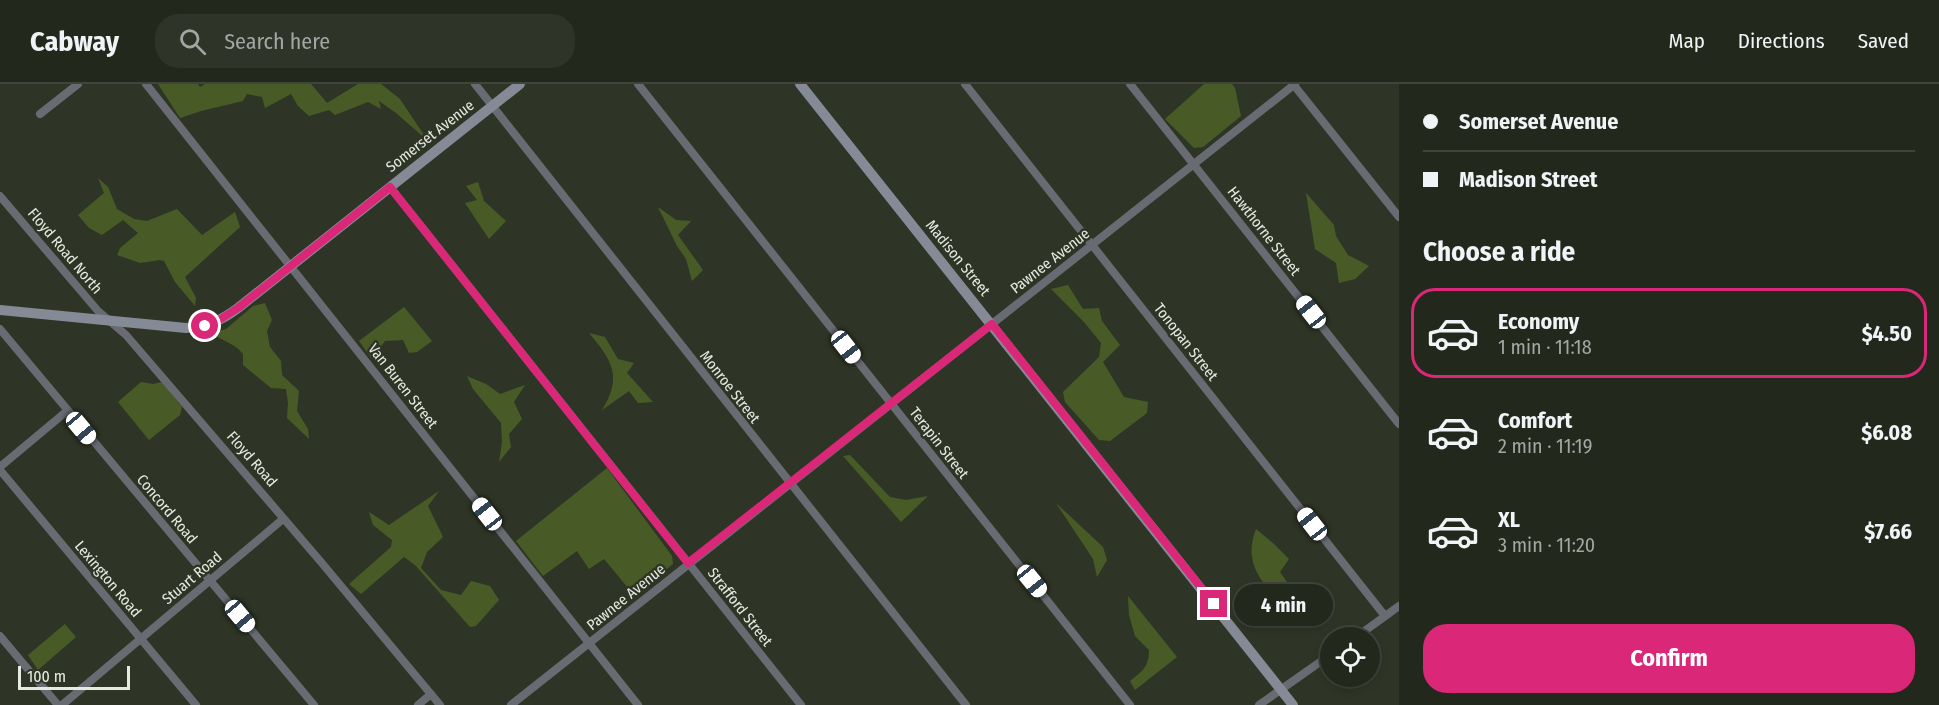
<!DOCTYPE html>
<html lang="en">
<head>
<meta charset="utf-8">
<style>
	body { margin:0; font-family:"Fira Sans Condensed",sans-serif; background:#2f3429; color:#f1f3f6; height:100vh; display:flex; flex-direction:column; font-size:22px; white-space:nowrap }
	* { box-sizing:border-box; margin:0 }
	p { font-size:20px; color:#a3a6a3 }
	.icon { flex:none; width:33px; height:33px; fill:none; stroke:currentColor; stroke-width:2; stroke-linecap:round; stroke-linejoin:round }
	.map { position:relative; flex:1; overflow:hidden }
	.panel { display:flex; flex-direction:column; background:#23281c; width:540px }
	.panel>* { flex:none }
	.banner { display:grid; align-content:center; height:132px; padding:0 24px; background:#23281c }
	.tools { position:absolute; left:1320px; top:543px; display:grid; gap:12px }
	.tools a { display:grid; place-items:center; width:60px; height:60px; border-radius:50%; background:#23281c; box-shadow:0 3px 9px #0003,0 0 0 2px #40443b; font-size:30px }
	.scale { position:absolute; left:18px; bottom:15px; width:112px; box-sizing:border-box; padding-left:6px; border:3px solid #e6ebe1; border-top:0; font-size:16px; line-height:21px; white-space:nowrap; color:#e6ebe1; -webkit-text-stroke:4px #2f3526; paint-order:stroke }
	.end { position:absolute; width:27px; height:27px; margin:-14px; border:8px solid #db2777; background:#fff; box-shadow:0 0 0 3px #fff }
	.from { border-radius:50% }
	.bubble { position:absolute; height:42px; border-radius:21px; background:#23281c; box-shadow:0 3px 9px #0003,0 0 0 2px #40443b; font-size:20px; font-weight:700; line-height:42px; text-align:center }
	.car { position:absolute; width:18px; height:36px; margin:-18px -9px; border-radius:8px; box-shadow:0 0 4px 2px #0007; background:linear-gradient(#fff 24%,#345 0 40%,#fff 0 76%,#345 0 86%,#fff 0) }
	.banner b { display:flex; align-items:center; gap:21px; height:57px; font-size:22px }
	.banner b+b { border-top:2px solid #40443b }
	.banner i { width:15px; height:15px; background:#f1f3f6 }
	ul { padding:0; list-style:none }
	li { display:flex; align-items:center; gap:18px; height:90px; margin:0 12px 9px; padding:0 12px; border:3px solid transparent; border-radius:24px }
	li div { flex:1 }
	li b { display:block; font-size:22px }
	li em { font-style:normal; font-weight:700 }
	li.active { border-color:#db2777 }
	li>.icon { width:54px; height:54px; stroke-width:1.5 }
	h2 { padding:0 24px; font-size:27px; line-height:72px }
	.primary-button { display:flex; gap:12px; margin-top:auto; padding:12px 24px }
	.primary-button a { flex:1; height:69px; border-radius:24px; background:#db2777; color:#fff; font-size:24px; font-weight:700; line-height:69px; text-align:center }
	header { display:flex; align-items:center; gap:36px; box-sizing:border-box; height:84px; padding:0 30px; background:#23281c; border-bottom:2px solid #40443b }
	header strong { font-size:28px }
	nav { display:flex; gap:33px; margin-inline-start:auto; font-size:21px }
	.search { width:420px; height:54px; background:#2f3429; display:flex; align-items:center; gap:15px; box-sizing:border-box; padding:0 21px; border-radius:24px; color:#a3a6a3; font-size:22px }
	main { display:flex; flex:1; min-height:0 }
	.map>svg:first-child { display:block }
	.green { fill:#485b27 }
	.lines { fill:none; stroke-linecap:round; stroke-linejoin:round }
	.street { stroke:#686b72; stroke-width:8 }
	.secondary { stroke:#868a96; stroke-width:10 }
	.route { stroke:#db2777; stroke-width:8 }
	.labels { text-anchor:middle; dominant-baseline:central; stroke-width:5; stroke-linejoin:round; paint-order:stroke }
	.street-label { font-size:15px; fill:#e6ebe1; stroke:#2f3526 }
</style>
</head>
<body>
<header>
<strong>Cabway</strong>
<div class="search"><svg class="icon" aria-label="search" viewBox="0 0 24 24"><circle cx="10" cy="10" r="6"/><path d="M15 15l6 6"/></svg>Search here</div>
<nav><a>Map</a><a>Directions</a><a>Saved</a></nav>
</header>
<main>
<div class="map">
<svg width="1399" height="621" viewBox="0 0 1399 621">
	<rect width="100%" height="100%" fill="#2f3526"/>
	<g class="green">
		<path d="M158,0H198L200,3L205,0H311L327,19L358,0H381L400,15L428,57L396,29L379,17L381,25L368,18L335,31L329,26L309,32L298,22L291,10L265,24L262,13L247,10L243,17L201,27L180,34Z"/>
		<path d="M1204,0H1232L1235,4L1241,32L1203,63L1194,64L1165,35Z"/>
		<path d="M98,94L108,103L117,125L134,135L147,137L177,125L202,151L235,128L240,143L185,193L196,214L195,222L175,198L164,177L160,176L140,179L117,171L120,164L138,149L123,136L102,151L89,144L78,131L104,109Z"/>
		<path d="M478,98L484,117L506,137L489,155L465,119L477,116L466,102Z"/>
		<path d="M1306,109L1334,141L1336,152L1348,171L1369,182L1355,195L1339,199L1336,179L1315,165Z"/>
		<path d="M658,123L676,136L691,137L678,151L703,186L692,197L686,175L677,162Z"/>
		<path d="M1068,201L1083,225L1099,224L1102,237L1120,261L1103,278L1124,313L1148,318L1147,329L1110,357L1099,356L1065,318L1063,308L1099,273L1101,259L1084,238L1051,205Z"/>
		<path d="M265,219L272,236L267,247L270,263L281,277L282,291L299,307L297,327L308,345L309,355L287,334L288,319L286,305L271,304L243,281V270C235,259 222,257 211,249L226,245L253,222Z"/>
		<path d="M404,223L432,257L417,268L409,269L403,256L385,257L372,275L359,257Z"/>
		<path d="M589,249L605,253L618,275L634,279L627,289L653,318L638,319L629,307L602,326C623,293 612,276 589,249Z"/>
		<path d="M467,292L486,300L500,310L525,301L514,318L522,335L509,350L511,363L499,378L502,358L501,339L473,305Z"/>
		<path d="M141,298L153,300L162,298L182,323L180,331L149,356L118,318Z"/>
		<path d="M850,371L890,413L906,416L928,412L901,438L843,372Z"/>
		<path d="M607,384L672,472L673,480L634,511L604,475L589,485L577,467L543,492L516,457Z"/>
		<path d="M439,407L428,422L443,453L427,468L421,484L441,506L461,511L471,497L490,502L499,516L476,542L470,543L415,481L404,473L361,510L349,500L391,463L392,456L373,441L369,428L389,441Z"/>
		<path d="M1056,419L1103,463L1107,476L1097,493L1093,475Z"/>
		<path d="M1256,445L1274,460L1289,475L1280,488L1291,504L1279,517C1258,495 1244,476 1256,445Z"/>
		<path d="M1128,512L1177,573L1135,606L1130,597C1143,587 1149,582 1149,566L1135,552L1129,531Z"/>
		<path d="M65,540L76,553L38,586L28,571Z"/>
	</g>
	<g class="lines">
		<g class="street">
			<path d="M146,0L638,621"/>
			<path d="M475,0L966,621"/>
			<path d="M638,0L1130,621"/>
			<path d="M965,0L1385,532"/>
			<path d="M1130,0L1399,340"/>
			<path d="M1293,0L1399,133"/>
			<path d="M40,30L78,0"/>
			<path d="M390,103L801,621"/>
			<path d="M0,112L98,227L126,251L321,478L440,621"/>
			<path d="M0,245L314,621"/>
			<path d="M0,383L67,327"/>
			<path d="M0,386L196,621"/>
			<path d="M0,552L58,621"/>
			<path d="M1355,554L1399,522"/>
			<path d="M62,621L283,435"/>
			<path d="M418,621L431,610"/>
			<path d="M511,621L1295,0"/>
			<path d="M1259,621L1330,571"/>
		</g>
		<g class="secondary">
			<path d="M800,0L1293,621"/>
			<path d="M0,226L186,244C207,243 222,236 238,224L520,0"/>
		</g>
	</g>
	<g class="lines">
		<path class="route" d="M205,242L216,238L238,224L390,103L688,479L992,240L1214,520"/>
	</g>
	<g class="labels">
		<g class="street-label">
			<text transform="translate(430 52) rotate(-38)">Somerset Avenue</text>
			<text transform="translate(1264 147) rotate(52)">Hawthorne Street</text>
			<text transform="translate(65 167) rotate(50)">Floyd Road North</text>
			<text transform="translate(958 174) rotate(51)">Madison Street</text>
			<text transform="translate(1050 177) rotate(-38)">Pawnee Avenue</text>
			<text transform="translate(1186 258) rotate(52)">Tonopan Street</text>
			<text transform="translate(403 302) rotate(52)">Van Buren Street</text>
			<text transform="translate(730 303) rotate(52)">Monroe Street</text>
			<text transform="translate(939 359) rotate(52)">Terapin Street</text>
			<text transform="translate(252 375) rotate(49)">Floyd Road</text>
			<text transform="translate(167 425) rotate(50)">Concord Road</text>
			<text transform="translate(192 494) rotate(-40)">Stuart Road</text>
			<text transform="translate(108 495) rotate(50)">Lexington Road</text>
			<text transform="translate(626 513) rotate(-39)">Pawnee Avenue</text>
			<text transform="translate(740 523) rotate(52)">Strafford Street</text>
		</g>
	</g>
</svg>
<div class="tools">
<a><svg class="icon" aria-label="locate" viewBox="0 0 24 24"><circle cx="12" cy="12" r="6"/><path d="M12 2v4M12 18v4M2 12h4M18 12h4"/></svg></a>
</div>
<div class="scale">100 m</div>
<i class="end from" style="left:205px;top:242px"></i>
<i class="end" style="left:1214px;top:520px"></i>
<div class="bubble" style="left:1234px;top:500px;width:99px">4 min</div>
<i class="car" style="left:1311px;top:228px;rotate:322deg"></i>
<i class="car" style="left:846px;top:263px;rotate:142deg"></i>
<i class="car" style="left:81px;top:344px;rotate:140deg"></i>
<i class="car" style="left:487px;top:430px;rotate:322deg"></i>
<i class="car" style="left:1312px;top:440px;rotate:322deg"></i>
<i class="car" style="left:1032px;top:497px;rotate:141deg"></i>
<i class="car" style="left:240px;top:532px;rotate:140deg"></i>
</div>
<section class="panel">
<div class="banner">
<b><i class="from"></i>Somerset Avenue</b>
<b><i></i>Madison Street</b>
</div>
<h2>Choose a ride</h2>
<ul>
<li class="active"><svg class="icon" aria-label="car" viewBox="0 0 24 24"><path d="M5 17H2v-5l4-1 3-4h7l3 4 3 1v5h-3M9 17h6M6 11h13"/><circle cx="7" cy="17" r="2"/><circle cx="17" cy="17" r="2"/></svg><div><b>Economy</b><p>1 min · 11:18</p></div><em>$4.50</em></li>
<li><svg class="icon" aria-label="car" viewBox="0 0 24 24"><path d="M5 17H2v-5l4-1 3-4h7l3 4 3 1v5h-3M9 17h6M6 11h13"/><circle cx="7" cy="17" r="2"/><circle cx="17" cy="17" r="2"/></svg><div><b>Comfort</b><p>2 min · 11:19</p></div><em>$6.08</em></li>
<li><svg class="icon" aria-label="car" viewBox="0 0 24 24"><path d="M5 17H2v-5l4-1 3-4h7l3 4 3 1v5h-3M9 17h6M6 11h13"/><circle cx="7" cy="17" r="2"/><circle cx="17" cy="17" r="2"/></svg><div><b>XL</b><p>3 min · 11:20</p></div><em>$7.66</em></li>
</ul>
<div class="primary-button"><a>Confirm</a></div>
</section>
</main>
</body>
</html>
